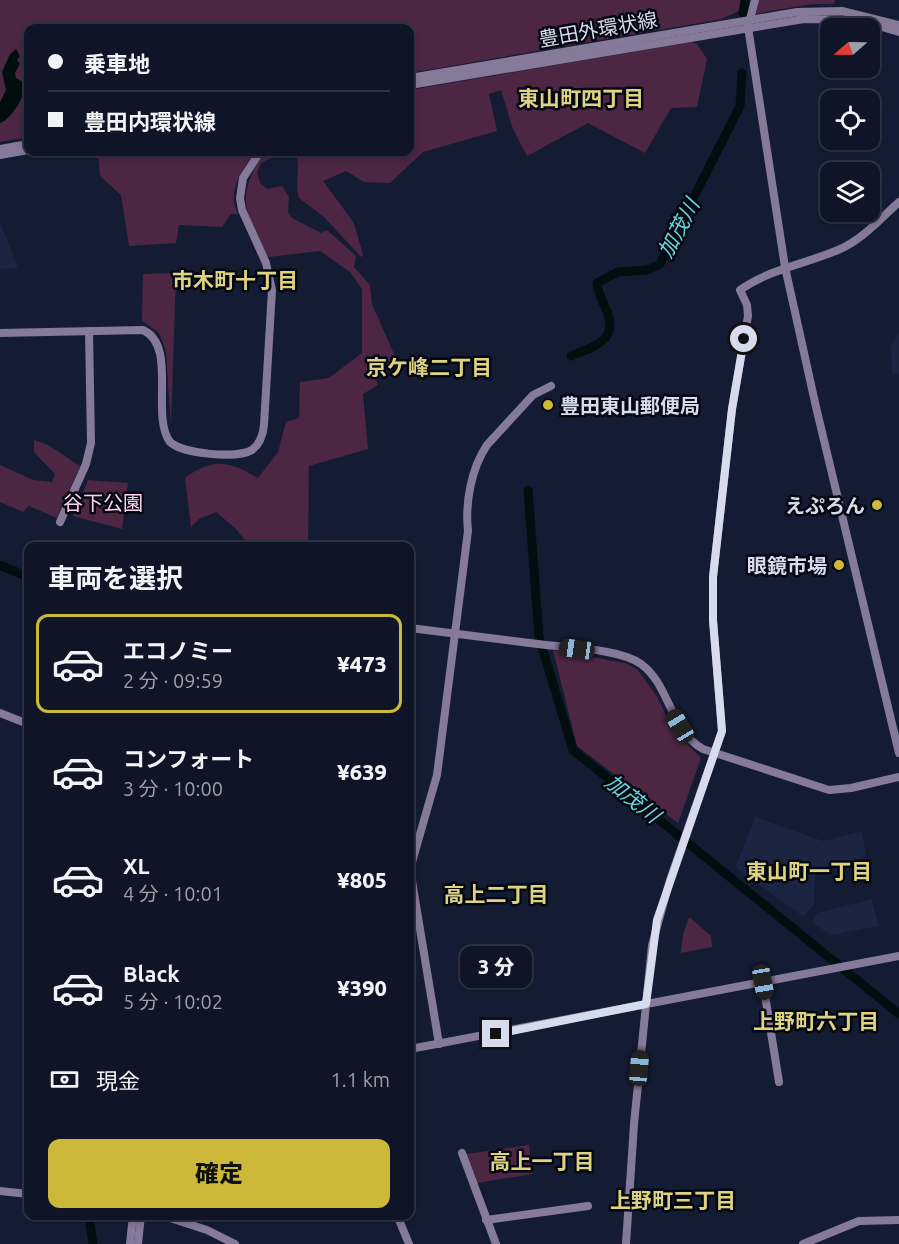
<!DOCTYPE html>
<html lang="ja">
<head>
<meta charset="utf-8">
<style>
	body { margin:0; font-family:Ubuntu,"Noto Sans JP",sans-serif; background:#1d2233; color:#f1f3f6; height:100vh; display:flex; flex-direction:column; font-size:22px; white-space:nowrap }
	* { box-sizing:border-box; margin:0 }
	p { font-size:20px; color:#9b9fa7 }
	.icon { flex:none; width:33px; height:33px; fill:none; stroke:currentColor; stroke-width:2; stroke-linecap:round; stroke-linejoin:round }
	.map { position:relative; flex:1; overflow:hidden }
	.panel { position:absolute; left:24px; top:542px; width:390px; height:678px; display:flex; flex-direction:column; background:#0f1527; border-radius:12px; box-shadow:0 3px 9px #0003,0 0 0 2px #2f3444 }
	.panel>* { flex:none }
	.top-card { position:absolute; left:24px; top:24px; width:390px; height:132px; border-radius:12px; box-shadow:0 3px 9px #0003,0 0 0 2px #2f3444; display:grid; align-content:center; height:132px; padding:0 24px; background:#0f1527 }
	.needle { width:39px; rotate:250deg }
	.buttons { position:absolute; left:820px; top:18px; display:grid; gap:12px }
	.buttons a { display:grid; place-items:center; width:60px; height:60px; border-radius:12px; background:#0f1527; box-shadow:0 3px 9px #0003,0 0 0 2px #2f3444; font-size:30px }
	.end { position:absolute; width:27px; height:27px; margin:-14px; border:8px solid #d6dced; background:#111; box-shadow:0 0 0 3px #111 }
	.from { border-radius:50% }
	.bubble { position:absolute; height:42px; border-radius:12px; background:#0f1527; box-shadow:0 3px 9px #0003,0 0 0 2px #2f3444; font-size:20px; font-weight:800; line-height:42px; text-align:center }
	.car { position:absolute; width:18px; height:36px; margin:-18px -9px; border-radius:8px; box-shadow:0 0 4px 2px #0007; background:linear-gradient(#222 24%,#8ab4d8 0 40%,#222 0 76%,#8ab4d8 0 86%,#222 0) }
	.top-card b { display:flex; align-items:center; gap:21px; height:57px; font-size:22px }
	.top-card b+b { border-top:2px solid #2f3444 }
	.top-card i { width:15px; height:15px; background:#f1f3f6 }
	ul { padding:0; list-style:none }
	li { display:flex; align-items:center; gap:18px; height:99px; margin:0 12px 9px; padding:0 12px; border:3px solid transparent; border-radius:12px }
	li div { flex:1 }
	li b { display:block; font-size:22px }
	li em { font-style:normal; font-weight:800 }
	li.on { border-color:#ccb939 }
	li>.icon { width:54px; height:54px; stroke-width:1.5 }
	h2 { padding:0 24px; font-size:27px; line-height:72px }
	.pay { display:flex; align-items:center; gap:15px; height:66px; padding:0 24px; font-size:22px }
	.pay p { margin-inline-start:auto }
	.cta { display:flex; gap:12px; margin-top:auto; padding:12px 24px }
	.cta a { flex:1; height:69px; border-radius:12px; background:#ccb939; color:#111; font-size:24px; font-weight:800; line-height:69px; text-align:center }
	.map>svg:first-child { display:block }
	.built { fill:#1b2542 }
	.green { fill:#4d2644 }
	.water { fill:#000e10 }
	.lines { fill:none; stroke-linecap:round; stroke-linejoin:round }
	.river { stroke:#000e10; stroke-width:9 }
	.secondary { stroke:#867a9a; stroke-width:8 }
	.route { stroke:#d6dced; stroke-width:8 }
	.poi-dot { fill:#ccb939; stroke:#050711; stroke-width:2 }
	.labels { text-anchor:middle; dominant-baseline:central; stroke-width:5; stroke-linejoin:round; paint-order:stroke }
	.street-label { font-size:20px; fill:#d6dced; stroke:#050711 }
	.poi-label { font-size:20px; font-weight:bold; fill:#d6dced; stroke:#050711; text-anchor:end }
	.park-label { font-size:20px; fill:#fbd0ef; stroke:#050711 }
	.neighbourhood-label { font-size:21px; font-weight:bold; fill:#ded283; stroke:#050711 }
	.water-label { font-size:21px; font-style:italic; fill:#66d9e1; stroke:#050711 }
</style>
</head>
<body>
<div class="map">
<svg width="899" height="1244" viewBox="0 0 899 1244">
	<rect width="100%" height="100%" fill="#141c34"/>
	<g class="built">
		<path d="M0,222L18,268L0,269Z"/>
		<path d="M899,332V373L892,376L891,345Z"/>
		<path d="M755,817L823,841L859,832L862,833L866,854L862,859L815,871L814,904L804,917L738,869L736,866Z"/>
		<path d="M872,899L878,926L831,935L812,922L817,913Z"/>
	</g>
	<g class="green">
		<path d="M0,0H745L742,9L722,19L410,73V28H28V137L0,142Z"/>
		<path d="M758,0H835L834,4H812L754,14Z"/>
		<path d="M691,42L697,44L707,59L697,107L671,108L645,153L588,123L527,156L513,129L501,90L489,94L497,131L423,152L390,183L364,182L346,171L323,181L354,223L363,255L361,257L324,217L299,198C295,184 300,170 297,156L291,152H410V90Z"/>
		<path d="M98,152H255C242,171 226,190 238,214H231L222,227L179,225L176,243L129,246L121,195L100,176Z"/>
		<path d="M264,152H283L261,163L257,172L260,183L267,189L282,186L289,197L288,212L292,218L321,233L327,230L356,256L354,267L370,285L372,304L397,361L373,371L378,385L363,394L368,449L309,466L308,546H250L235,528L216,512L199,519L191,527L185,478C213,457 229,461 258,478L278,452L286,422L299,418L300,382L329,378L362,353V289L350,272L320,251L269,257L264,253C244,206 236,198 264,152Z"/>
		<path d="M176,273L171,426L166,351L159,333L142,321L143,274Z"/>
		<path d="M34,440L48,445L80,466L57,518L29,506L23,512L0,502V465L33,480L52,482L55,474L34,452Z"/>
		<path d="M88,480L128,483L122,529L73,516Z"/>
		<path d="M553,650L625,663L637,669L656,695L674,731L701,758L678,823L577,746Z"/>
		<path d="M689,917L711,936L712,947L681,953L683,935Z"/>
		<path d="M529,1145L532,1174L477,1183L466,1154Z"/>
	</g>
	<path class="water" d="M16,49L20,56L17,60L20,64L15,73L16,78L25,83C26,95 12,119 0,123V102L6,90L2,72L10,54Z"/>
	<g class="lines">
		<g class="river">
			<path d="M743,13L745,0"/>
			<path d="M571,356C594,346 620,341 606,309C602,301 598,292 597,283L618,272L647,270L660,264L740,106L742,73"/>
			<path d="M528,490L539,637L573,750L899,1014"/>
			<path d="M0,565L28,577"/>
			<path d="M89,1215L93,1244"/>
		</g>
		<g class="secondary">
			<path d="M755,0L748,27L785,267L816,407L899,753"/>
			<path d="M410,78L797,12L842,11L899,25"/>
			<path d="M410,85L804,19L858,20L899,32"/>
			<path d="M0,149L28,144"/>
			<path d="M0,155L28,150"/>
			<path d="M0,333L143,330C178,346 150,415 170,442C183,454 237,459 252,450C260,444 263,435 264,425L272,290L266,263L242,210L240,198L243,178L260,152"/>
			<path d="M60,522L86,464L91,443L89,331"/>
			<path d="M410,628C452,633 495,639 538,644C565,648 619,648 641,664C670,685 670,731 703,749L829,790L851,788L899,777"/>
			<path d="M0,713L28,724"/>
			<path d="M763,983L779,1082"/>
			<path d="M439,1044L410,869L437,775L468,531C465,503 471,469 487,445L533,395L551,386"/>
			<path d="M410,1049L899,956"/>
			<path d="M462,1153L496,1244"/>
			<path d="M0,1191L28,1194"/>
			<path d="M161,1215L207,1230L235,1244"/>
			<path d="M397,1215L409,1244"/>
			<path d="M486,1220L588,1206"/>
			<path d="M130,1244L133,1215"/>
			<path d="M138,1244L141,1215"/>
			<path d="M626,1244L634,1124L652,945L670,880L722,731L713,620V577L732,409L748,316L747,305L740,290C770,269 805,264 838,250C862,240 880,219 899,202"/>
			<path d="M803,1244L859,1221L899,1220"/>
		</g>
	</g>
	<g class="lines">
		<path class="route" d="M496,1034L646,1004L657,920L722,731L713,620V577L732,409L744,339"/>
	</g>
	<g class="poi-dot">
		<circle cx="548" cy="405" r="6"/>
		<circle cx="877" cy="505" r="6"/>
		<circle cx="839" cy="565" r="6"/>
	</g>
	<g class="labels">
		<g class="street-label">
			<text transform="translate(598 29) rotate(-10)">豊田外環状線</text>
		</g>
		<g class="poi-label">
			<text x="560" y="405" text-anchor="start">豊田東山郵便局</text>
			<text x="865" y="505">えぷろん</text>
			<text x="827" y="565">眼鏡市場</text>
		</g>
		<g class="park-label">
			<text x="103" y="502">谷下公園</text>
		</g>
		<g class="neighbourhood-label">
			<text x="581" y="98">東山町四丁目</text>
			<text x="235" y="280">市木町十丁目</text>
			<text x="429" y="367">京ケ峰二丁目</text>
			<text x="809" y="871">東山町一丁目</text>
			<text x="496" y="894">高上二丁目</text>
			<text x="816" y="1021">上野町六丁目</text>
			<text x="542" y="1161">高上一丁目</text>
			<text x="673" y="1200">上野町三丁目</text>
		</g>
		<g class="water-label">
			<text transform="translate(678 228) rotate(-62)">加茂川</text>
			<text transform="translate(633 798) rotate(39)">加茂川</text>
		</g>
	</g>
</svg>
<div class="buttons">
<a><svg class="needle" viewBox="-14 -14 28 28"><path d="M0-13l5 13h-10z" fill="#e53935"/><path d="M0 13l5-13h-10z" fill="#9b9fa7"/></svg></a>
<a><svg class="icon" aria-label="locate" viewBox="0 0 24 24"><circle cx="12" cy="12" r="6"/><path d="M12 2v4M12 18v4M2 12h4M18 12h4"/></svg></a>
<a><svg class="icon" aria-label="layers" viewBox="0 0 24 24"><path d="M12 4l9 5-9 5-9-5zM3 14l9 5 9-5"/></svg></a>
</div>
<i class="end from" style="left:744px;top:339px"></i>
<i class="end" style="left:496px;top:1034px"></i>
<div class="bubble" style="left:460px;top:946px;width:72px">3 分</div>
<i class="car" style="left:577px;top:649px;rotate:278deg"></i>
<i class="car" style="left:680px;top:726px;rotate:329deg"></i>
<i class="car" style="left:763px;top:982px;rotate:170deg"></i>
<i class="car" style="left:639px;top:1068px;rotate:5deg"></i>
<div class="top-card">
<b><i class="from"></i>乗車地</b>
<b><i></i>豊田内環状線</b>
</div>
<section class="panel">
<h2>車両を選択</h2>
<ul>
<li class="on"><svg class="icon" aria-label="car" viewBox="0 0 24 24"><path d="M5 17H2v-5l4-1 3-4h7l3 4 3 1v5h-3M9 17h6M6 11h13"/><circle cx="7" cy="17" r="2"/><circle cx="17" cy="17" r="2"/></svg><div><b>エコノミー</b><p>2 分 · 09:59</p></div><em>¥473</em></li>
<li><svg class="icon" aria-label="car" viewBox="0 0 24 24"><path d="M5 17H2v-5l4-1 3-4h7l3 4 3 1v5h-3M9 17h6M6 11h13"/><circle cx="7" cy="17" r="2"/><circle cx="17" cy="17" r="2"/></svg><div><b>コンフォート</b><p>3 分 · 10:00</p></div><em>¥639</em></li>
<li><svg class="icon" aria-label="car" viewBox="0 0 24 24"><path d="M5 17H2v-5l4-1 3-4h7l3 4 3 1v5h-3M9 17h6M6 11h13"/><circle cx="7" cy="17" r="2"/><circle cx="17" cy="17" r="2"/></svg><div><b>XL</b><p>4 分 · 10:01</p></div><em>¥805</em></li>
<li><svg class="icon" aria-label="car" viewBox="0 0 24 24"><path d="M5 17H2v-5l4-1 3-4h7l3 4 3 1v5h-3M9 17h6M6 11h13"/><circle cx="7" cy="17" r="2"/><circle cx="17" cy="17" r="2"/></svg><div><b>Black</b><p>5 分 · 10:02</p></div><em>¥390</em></li>
</ul>
<div class="pay"><svg class="icon" aria-label="cash" viewBox="0 0 24 24"><path d="M3 7h18v10H3z"/><circle cx="12" cy="12" r="2"/></svg>現金<p>1.1 km</p></div>
<div class="cta"><a>確定</a></div>
</section>
</div>
</body>
</html>
